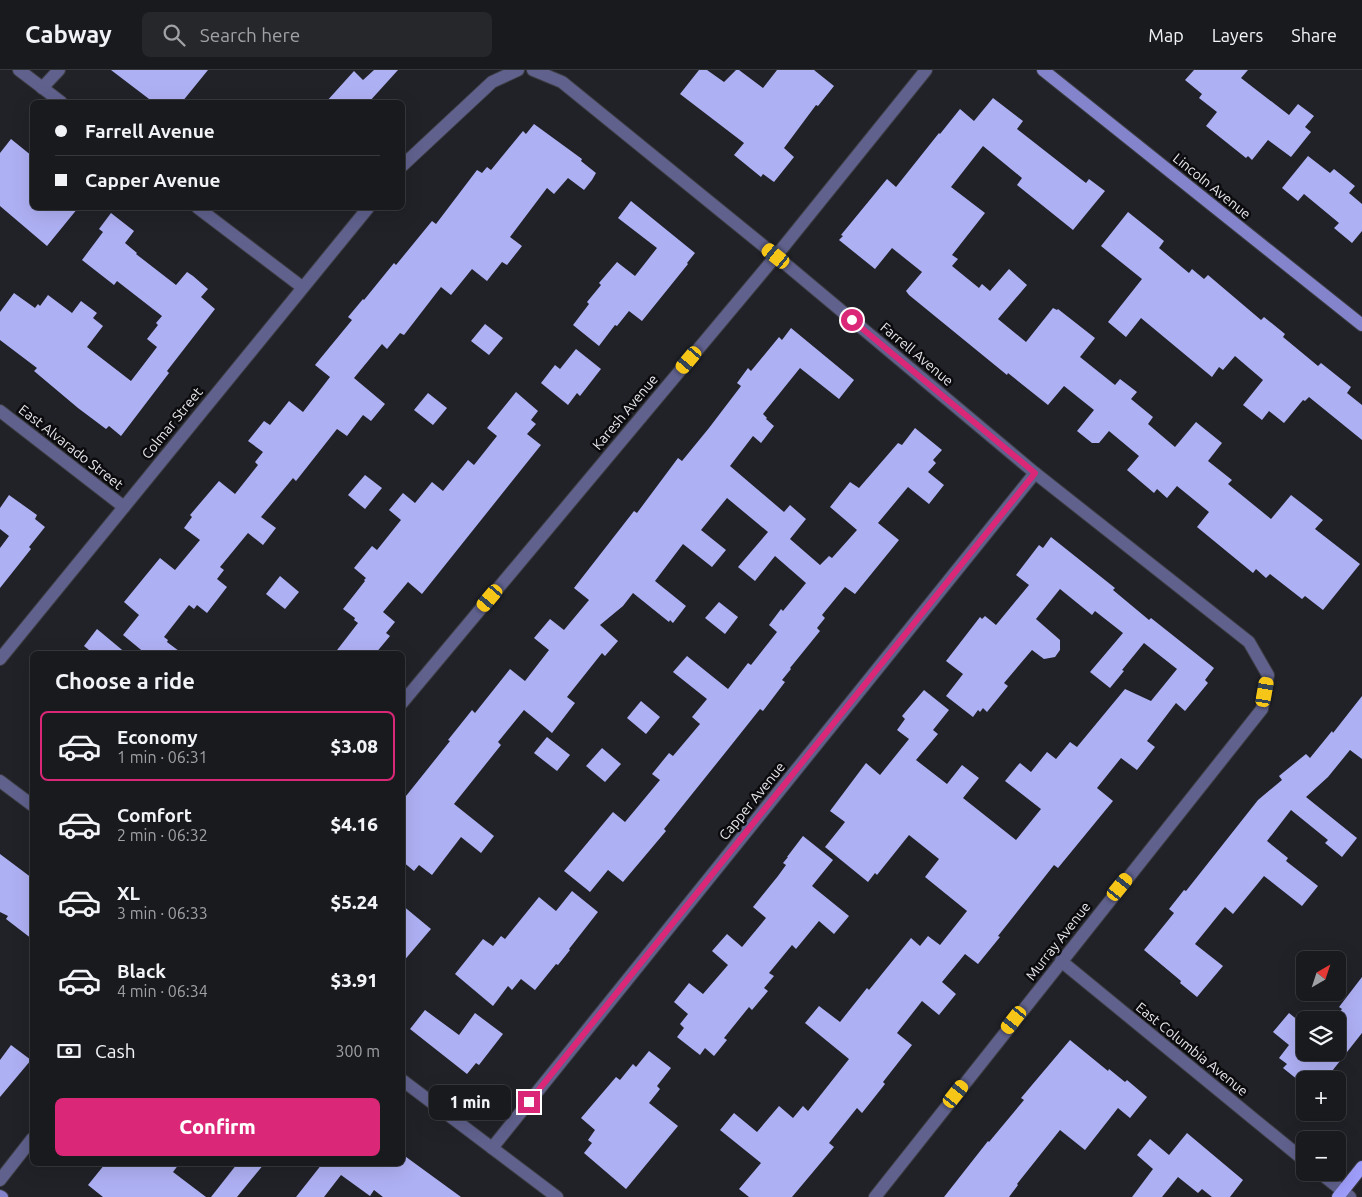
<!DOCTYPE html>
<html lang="en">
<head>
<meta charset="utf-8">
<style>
	body { margin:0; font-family:Ubuntu,sans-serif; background:#26272b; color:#f1f3f6; height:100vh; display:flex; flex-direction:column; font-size:19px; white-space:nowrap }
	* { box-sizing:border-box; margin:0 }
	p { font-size:16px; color:#9fa1a4 }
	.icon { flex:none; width:28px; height:28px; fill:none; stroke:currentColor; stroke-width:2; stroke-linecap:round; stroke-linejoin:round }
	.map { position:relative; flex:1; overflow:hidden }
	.details { position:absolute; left:30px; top:581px; width:375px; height:515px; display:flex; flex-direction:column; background:#191a1e; border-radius:8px; box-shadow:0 5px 20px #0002,0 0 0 1px #37383c }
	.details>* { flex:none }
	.guide { position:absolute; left:30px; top:30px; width:375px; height:110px; border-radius:8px; box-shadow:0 5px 20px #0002,0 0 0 1px #37383c; display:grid; align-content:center; height:110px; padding:0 25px; background:#191a1e }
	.needle { width:32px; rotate:39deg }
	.tools { position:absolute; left:1296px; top:881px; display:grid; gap:10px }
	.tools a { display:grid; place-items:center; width:50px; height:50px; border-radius:8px; background:#191a1e; box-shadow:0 5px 20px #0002,0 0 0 1px #37383c; font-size:25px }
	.end { position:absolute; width:22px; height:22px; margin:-11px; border:6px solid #db2777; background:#fff; box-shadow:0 0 0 2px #fff }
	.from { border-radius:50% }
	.bubble { position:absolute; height:35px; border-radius:8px; background:#191a1e; box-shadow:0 5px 20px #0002,0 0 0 1px #37383c; font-size:16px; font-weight:800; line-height:35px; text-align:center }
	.car { position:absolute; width:15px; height:30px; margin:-15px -8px; border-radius:6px; box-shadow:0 0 4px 1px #0007; background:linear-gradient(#f5c518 24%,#345 0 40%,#f5c518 0 76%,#345 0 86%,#f5c518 0) }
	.guide b { display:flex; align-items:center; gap:18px; height:48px; font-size:19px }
	.guide b+b { border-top:1px solid #37383c }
	.guide i { width:12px; height:12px; background:#f1f3f6 }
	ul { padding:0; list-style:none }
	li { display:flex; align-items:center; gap:15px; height:70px; margin:0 10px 8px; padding:0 15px; border:2px solid transparent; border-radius:8px }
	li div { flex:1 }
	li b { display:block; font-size:19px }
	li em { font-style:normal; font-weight:800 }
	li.current { border-color:#db2777 }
	li>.icon { width:45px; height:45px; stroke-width:1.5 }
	h2 { padding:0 25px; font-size:22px; line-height:60px }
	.pay { display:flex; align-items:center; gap:12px; height:55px; padding:0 25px; font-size:19px }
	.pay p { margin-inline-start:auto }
	.primary-button { display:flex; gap:10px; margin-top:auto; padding:10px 25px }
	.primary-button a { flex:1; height:58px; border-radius:8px; background:#db2777; color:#fff; font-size:20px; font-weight:800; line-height:58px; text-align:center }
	header { display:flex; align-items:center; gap:30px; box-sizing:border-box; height:70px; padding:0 25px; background:#191a1e; border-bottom:1px solid #37383c }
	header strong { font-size:24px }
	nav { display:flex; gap:28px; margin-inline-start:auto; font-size:18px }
	.search { width:350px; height:45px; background:#26272b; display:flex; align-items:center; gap:12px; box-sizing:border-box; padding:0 18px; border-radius:8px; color:#9fa1a4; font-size:19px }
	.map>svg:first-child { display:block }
	.building { fill:#aeb0f4 }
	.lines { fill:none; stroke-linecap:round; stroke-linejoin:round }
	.street-casing { stroke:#3d3e43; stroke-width:14 }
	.secondary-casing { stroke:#3d3e43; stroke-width:14 }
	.primary-casing { stroke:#3d3e43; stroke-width:14 }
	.street { stroke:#60618d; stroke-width:12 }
	.secondary { stroke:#8384cb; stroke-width:12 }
	.primary { stroke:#9f9efb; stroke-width:12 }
	.route { stroke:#db2777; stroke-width:6 }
	.labels { text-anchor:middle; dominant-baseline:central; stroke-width:5; stroke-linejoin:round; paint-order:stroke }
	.street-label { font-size:14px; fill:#e8e8ec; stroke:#0b0b0e }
</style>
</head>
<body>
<header>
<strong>Cabway</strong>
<div class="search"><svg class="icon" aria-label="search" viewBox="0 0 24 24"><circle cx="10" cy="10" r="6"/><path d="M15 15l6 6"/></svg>Search here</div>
<nav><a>Map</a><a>Layers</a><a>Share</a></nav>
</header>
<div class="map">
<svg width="1362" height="1127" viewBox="0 0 1362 1127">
	<rect width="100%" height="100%" fill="#212228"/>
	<g class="building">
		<path d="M111,0H208L182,32H153Z"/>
		<path d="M374,0H398L369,32H326L354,1L363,10Z"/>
		<path d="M699,0H707L724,12L736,0H739L763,18L777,0H814L834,16L818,36L816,35L784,78L794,87L774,112L763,104L761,107L734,85L744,73L680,24Z"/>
		<path d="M1194,0H1248L1241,8L1289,45L1298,34L1314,46L1305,57L1311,62L1291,87L1268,70L1252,90L1248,86L1246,88L1206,56L1217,42L1199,28L1202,24L1185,10Z"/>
		<path d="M993,28L1023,51L1017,59L1086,113L1089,109L1105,121L1073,160L1017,115L1022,108L983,76L951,117L985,143L952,185L958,189L952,196L979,218L982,214L990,221L1009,199L1027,215L998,249L1026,272L1053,238L1057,240L1058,239L1095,268L1080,287L1115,315L1120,309L1137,322L1131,329L1153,347L1148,354L1175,377L1196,352L1222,373L1208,391L1232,410L1228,414L1271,449L1291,425L1323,450L1315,459L1360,494L1323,540L1305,526L1302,529L1270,504L1266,508L1256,499L1253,503L1197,457L1209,442L1177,416L1167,428L1157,419L1154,423L1127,400L1139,386L1109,361L1099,373H1092L1077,361L1094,340L1064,316L1048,335L1008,303L1007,305L909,225L906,221L922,202L892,178L875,199L839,170L843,166L841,165L887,109L896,117L939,63L940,64L960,39L974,51Z"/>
		<path d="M534,54L582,89L581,91L596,103L592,110L584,120L568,108L554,124L547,118L510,167L522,176L507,195L502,192L487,211L472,199L451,225L441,217L404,265L400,263L387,279L382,274L354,308L385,334L371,351L363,345L347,366L337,359L296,411L293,408L261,447L276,458L263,475L248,463L220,497L224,500L217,509L227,517L207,543L197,535L194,539L189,535L164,567L168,570L167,572L183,584H146L123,565L139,545L124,532L160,488L175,500L200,470L184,458L192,447L190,445L219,411L235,424L258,395L255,392L263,382L248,371L264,351L270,355L289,331L303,342L330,307L315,295L352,250L348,247L363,229L364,230L394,193L396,195L432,151L436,154L477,100L482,103L487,97L491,100L523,61L526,64Z"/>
		<path d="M11,69L32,86V138H78L47,176L0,136V83Z"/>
		<path d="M1308,86L1330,103L1334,99L1355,116L1349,123L1362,134V161L1352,173L1334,158L1339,153L1304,124L1298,131L1282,118Z"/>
		<path d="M631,131L695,183L687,193L688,194L642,251L629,241L617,256L615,255L599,276L573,255L589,234L587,232L601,215L599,213L617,192L635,206L657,178L618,148Z"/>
		<path d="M1128,142L1164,171L1159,178L1189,203L1192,199L1204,209L1208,205L1261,250L1264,247L1285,264L1283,267L1318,296L1321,293L1351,317L1347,323L1362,335V370L1309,327L1305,331L1303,330L1284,353L1269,341L1262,350L1243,335L1263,310L1235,286L1223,300L1219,297L1212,307L1141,248L1126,267L1108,252L1142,209L1101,176Z"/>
		<path d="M111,143L134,161L125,173L137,183L136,184L176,215L187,202L193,206L208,219L201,227L215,239L167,301L169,303L121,366L109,356L106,359L78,338L34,301L37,298L0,270V242L14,223L35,238L38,234L40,236L48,225L72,243L81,231L97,243L93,248L103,256L87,277L131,311L157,277L147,269L158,255L156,253L162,246L117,211L114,215L82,190L103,162L99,159Z"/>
		<path d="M485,254L503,268L489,285L471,271Z"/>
		<path d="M791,258L854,310L839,329L800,298L763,344L767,348L766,349L774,356L761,373L753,366L730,396L784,442L790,435L806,449L790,469L820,495L829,486L832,488L857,460L830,437L850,412L859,418L898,373L902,375L915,358L942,380L933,390L936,393L928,402L944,415L929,434L908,417L878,453L899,470L855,524L845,517L822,545L825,548L817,558L820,561L790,598L791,599L782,610L785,612L763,641L760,639L729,678L664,759L666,761L623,812L608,800L590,822L564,801L613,742L625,752L660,710L652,704L669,683L673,686L700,654L692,647L707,629L673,602L687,586L728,619L748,593L751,595L777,562L769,555L781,539L783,541L806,513L775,486L755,511L738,497L768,462L727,428L701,460L726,480L712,497L683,474L655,511L686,536L673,553L670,550L669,552L633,523L623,536L600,555L618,571L605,586L602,583L567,627L575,633L552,663L524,640L498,672L501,675L454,734L494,766L481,783L461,767L432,805L419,795L414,801L402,791V731L450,671L448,670L472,640L475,643L510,599L525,611L549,580L534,568L550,549L564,560L589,530L574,518L634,441L637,443L678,388L682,391L709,358L741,316L737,313L748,298L751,301L779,267L782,270Z"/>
		<path d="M576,279L601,299L580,326L577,323L568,335L541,313L555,295L560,299Z"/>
		<path d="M516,322L538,341L531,350L536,354L527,364L541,375L422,524L408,512L383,542L395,552L386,563L390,566L375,584H334L358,553L354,550L355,548L343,539L365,511L364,510L366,508L354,498L372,476L377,480L401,450L389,440L403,423L415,433L432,412L443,421L468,390L474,395L497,366L487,358Z"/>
		<path d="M428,323L447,338L433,355L414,340Z"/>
		<path d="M365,405L382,418L365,439L348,425Z"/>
		<path d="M9,425L37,445L35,449L45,457L29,477L31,479L0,518V478L9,466L0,459V438Z"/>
		<path d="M1051,467L1115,518L1113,520L1149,550L1151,548L1214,598L1205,610L1208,613L1185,641L1176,633L1147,671L1155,677L1137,700L1121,688L1097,718L1113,731L1058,798L1054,795L998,866L1000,867L978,894L965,884L942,912L956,924L939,945L922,931L897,963L912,975L883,1012L885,1014L862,1043L857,1038L829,1073L834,1077L792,1127H749L739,1119L761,1093L720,1060L734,1043L757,1062L779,1036L793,1048L803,1036L808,1041L849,989L805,953L819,936L840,952L867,918L869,920L911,868L920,876L928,866L940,875L967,841L925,807L939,789L909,765L877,805L875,803L868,812L825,777L845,752L830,741L866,693L880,705L909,669L897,660L905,649L902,646L924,620L949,640L933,660L938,664L916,690L947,714L962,695L979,708L963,728L1016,770L1041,739L1005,711L1018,695L1020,693L1031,702L1047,682L1056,689L1070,672L1077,677L1125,619L1151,631L1177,599L1144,573L1122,600L1124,601L1110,618L1090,602L1123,563L1095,541L1092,545L1060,519L1036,549L1060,570V580L1055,587L1044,589L1032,580L1004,613L1008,616L987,642L983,638L980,642L978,640L973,647L946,626L963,604L946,591L980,547L982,549L985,546L996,555L1029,515L1016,505L1039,475L1043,478Z"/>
		<path d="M280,506L299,522L285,539L266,524Z"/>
		<path d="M719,532L738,547L725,564L705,548Z"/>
		<path d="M97,559L127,584H94L84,576Z"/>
		<path d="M1362,626V689L1350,680L1328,707L1306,727L1357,768L1342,787L1325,773L1328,770L1291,740L1267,771L1288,788L1286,791L1318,816L1302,836L1264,806L1233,844L1225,837L1195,874L1223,896L1197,927L1180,913L1181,911L1144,880L1174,843L1169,839L1184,820L1186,821L1258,730L1282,710L1279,706L1306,684L1310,688L1332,661L1333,663Z"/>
		<path d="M641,631L660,647L646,664L627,648Z"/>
		<path d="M547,667L570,685L557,701L534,683Z"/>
		<path d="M602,678L621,694L605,712L586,696Z"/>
		<path d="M803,766L833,790L812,816L849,846L834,864L819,851L796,879L792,875L769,903L774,906L764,918L768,921L752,940L749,937L724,968L727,970L714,986L705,978L700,985L677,967L684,958L680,954L688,944L674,932L689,913L703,924L728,895L712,881L727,864L742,877L766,848L753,837L778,806L786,795L783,793L788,787H787Z"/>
		<path d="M0,784L32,808V869L6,849L8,846L0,842Z"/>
		<path d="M572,821L598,842L569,879L570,880L558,895L556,894L535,920L521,909L512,920L508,916L493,936L455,904L483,869L493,876L501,866L505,869L539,827L556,841Z"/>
		<path d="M402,835L431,859L402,893Z"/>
		<path d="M1362,907V963L1325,1010H1298L1283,998L1287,994L1279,988L1289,975L1273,962L1289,943L1305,956V982H1338V950H1333L1342,939L1339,937Z"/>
		<path d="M425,940L459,965L475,943L503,964L479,995L476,993L467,1004L410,959Z"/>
		<path d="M1070,970L1108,1001L1109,999L1125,1012L1127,1010L1147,1027L1130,1048L1118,1038L1085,1080L1060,1060L1017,1114L1018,1115L1009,1127H944L988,1071L989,1072L1024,1030L1021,1028Z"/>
		<path d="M11,975L31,990L0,1027V990Z"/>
		<path d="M649,981L671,998L657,1016L660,1019L649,1033L678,1056L626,1119L584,1083L592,1073L588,1070L595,1060L581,1048L616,1007L620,1010L633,994L636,997Z"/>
		<path d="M1187,1063L1243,1110L1230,1127H1212L1202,1119L1198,1123L1178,1107L1162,1127H1132L1153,1099L1137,1085L1150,1069L1169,1085Z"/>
		<path d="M402,1084L461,1127H383L374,1120L370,1126L341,1105L324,1127H296L322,1094H402Z"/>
		<path d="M105,1094H179L173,1102L206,1127H103L88,1115Z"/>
		<path d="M237,1094H264L237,1127H211Z"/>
	</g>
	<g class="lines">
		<defs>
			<g id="street">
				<path d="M19,0L61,32"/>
				<path d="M533,0L562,12L776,186L1035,403L1249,572L1268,605L1262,639L875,1127"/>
				<path d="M42,18L59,0"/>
				<path d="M402,96L492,12L518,0"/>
				<path d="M198,138L302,217"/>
				<path d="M0,341L124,437"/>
				<path d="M0,589L368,138"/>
				<path d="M402,633L776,186L926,0"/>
				<path d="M0,711L32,735"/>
				<path d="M1061,891L1305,1091"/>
				<path d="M402,1010L557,1127"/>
				<path d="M492,1078L1035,403"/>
				<path d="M1319,1102L1350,1127"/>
				<path d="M0,1110L32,1069"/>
			</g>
			<g id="secondary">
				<path d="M1043,0L1362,255"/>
				<path d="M0,1126L2,1127"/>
			</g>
			<path id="primary" d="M1338,1127L1362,1097"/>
		</defs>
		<use href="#street" class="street-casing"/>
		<use href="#secondary" class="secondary-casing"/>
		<use href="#primary" class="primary-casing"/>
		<use href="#street" class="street"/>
		<use href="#secondary" class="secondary"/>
		<use href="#primary" class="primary"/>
	</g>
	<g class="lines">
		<path class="route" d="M529,1032L1035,403L852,250"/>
	</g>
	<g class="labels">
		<g class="street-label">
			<text transform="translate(1212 116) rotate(39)">Lincoln Avenue</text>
			<text transform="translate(917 284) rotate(40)">Farrell Avenue</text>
			<text transform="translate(625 342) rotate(-50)">Karesh Avenue</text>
			<text transform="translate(172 353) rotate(-51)">Colmar Street</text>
			<text transform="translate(71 377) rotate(38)">East Alvarado Street</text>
			<text transform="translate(752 731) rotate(-51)">Capper Avenue</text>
			<text transform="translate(1058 871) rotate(-52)">Murray Avenue</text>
			<text transform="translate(1192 979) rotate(39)">East Columbia Avenue</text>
		</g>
	</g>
</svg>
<div class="tools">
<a><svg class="needle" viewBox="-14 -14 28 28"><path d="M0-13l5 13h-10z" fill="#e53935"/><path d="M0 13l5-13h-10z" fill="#9fa1a4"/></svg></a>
<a><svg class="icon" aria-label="layers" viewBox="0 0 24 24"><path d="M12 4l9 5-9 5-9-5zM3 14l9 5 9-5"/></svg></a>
<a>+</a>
<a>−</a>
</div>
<i class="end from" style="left:852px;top:250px"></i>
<i class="end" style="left:529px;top:1032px"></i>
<div class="bubble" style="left:429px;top:1015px;width:82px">1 min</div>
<i class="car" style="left:776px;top:186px;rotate:309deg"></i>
<i class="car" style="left:689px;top:290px;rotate:220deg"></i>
<i class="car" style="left:490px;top:528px;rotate:220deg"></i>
<i class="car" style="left:1265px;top:622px;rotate:10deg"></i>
<i class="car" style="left:1120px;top:817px;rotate:39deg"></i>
<i class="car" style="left:1014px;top:950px;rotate:218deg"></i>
<i class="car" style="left:956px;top:1024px;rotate:38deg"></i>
<div class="guide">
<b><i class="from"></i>Farrell Avenue</b>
<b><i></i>Capper Avenue</b>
</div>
<section class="details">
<h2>Choose a ride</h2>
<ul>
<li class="current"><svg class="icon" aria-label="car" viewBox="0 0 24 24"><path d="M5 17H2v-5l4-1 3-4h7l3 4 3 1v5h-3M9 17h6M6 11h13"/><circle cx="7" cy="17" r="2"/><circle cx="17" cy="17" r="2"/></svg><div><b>Economy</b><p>1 min · 06:31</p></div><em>$3.08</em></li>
<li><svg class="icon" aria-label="car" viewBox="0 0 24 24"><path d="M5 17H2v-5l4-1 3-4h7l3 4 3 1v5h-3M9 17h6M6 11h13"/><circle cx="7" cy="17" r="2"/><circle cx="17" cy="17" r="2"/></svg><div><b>Comfort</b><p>2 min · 06:32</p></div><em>$4.16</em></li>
<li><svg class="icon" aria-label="car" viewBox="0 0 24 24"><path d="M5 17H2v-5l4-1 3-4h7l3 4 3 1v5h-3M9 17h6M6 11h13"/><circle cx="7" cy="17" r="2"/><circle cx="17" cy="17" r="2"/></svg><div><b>XL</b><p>3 min · 06:33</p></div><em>$5.24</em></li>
<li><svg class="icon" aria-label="car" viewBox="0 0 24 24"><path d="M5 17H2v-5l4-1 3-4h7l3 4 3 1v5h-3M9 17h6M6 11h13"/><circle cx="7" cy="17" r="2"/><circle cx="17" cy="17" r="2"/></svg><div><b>Black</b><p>4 min · 06:34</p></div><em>$3.91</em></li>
</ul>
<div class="pay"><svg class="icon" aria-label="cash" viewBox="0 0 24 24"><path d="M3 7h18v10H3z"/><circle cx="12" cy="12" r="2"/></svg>Cash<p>300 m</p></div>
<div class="primary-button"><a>Confirm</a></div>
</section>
</div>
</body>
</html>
